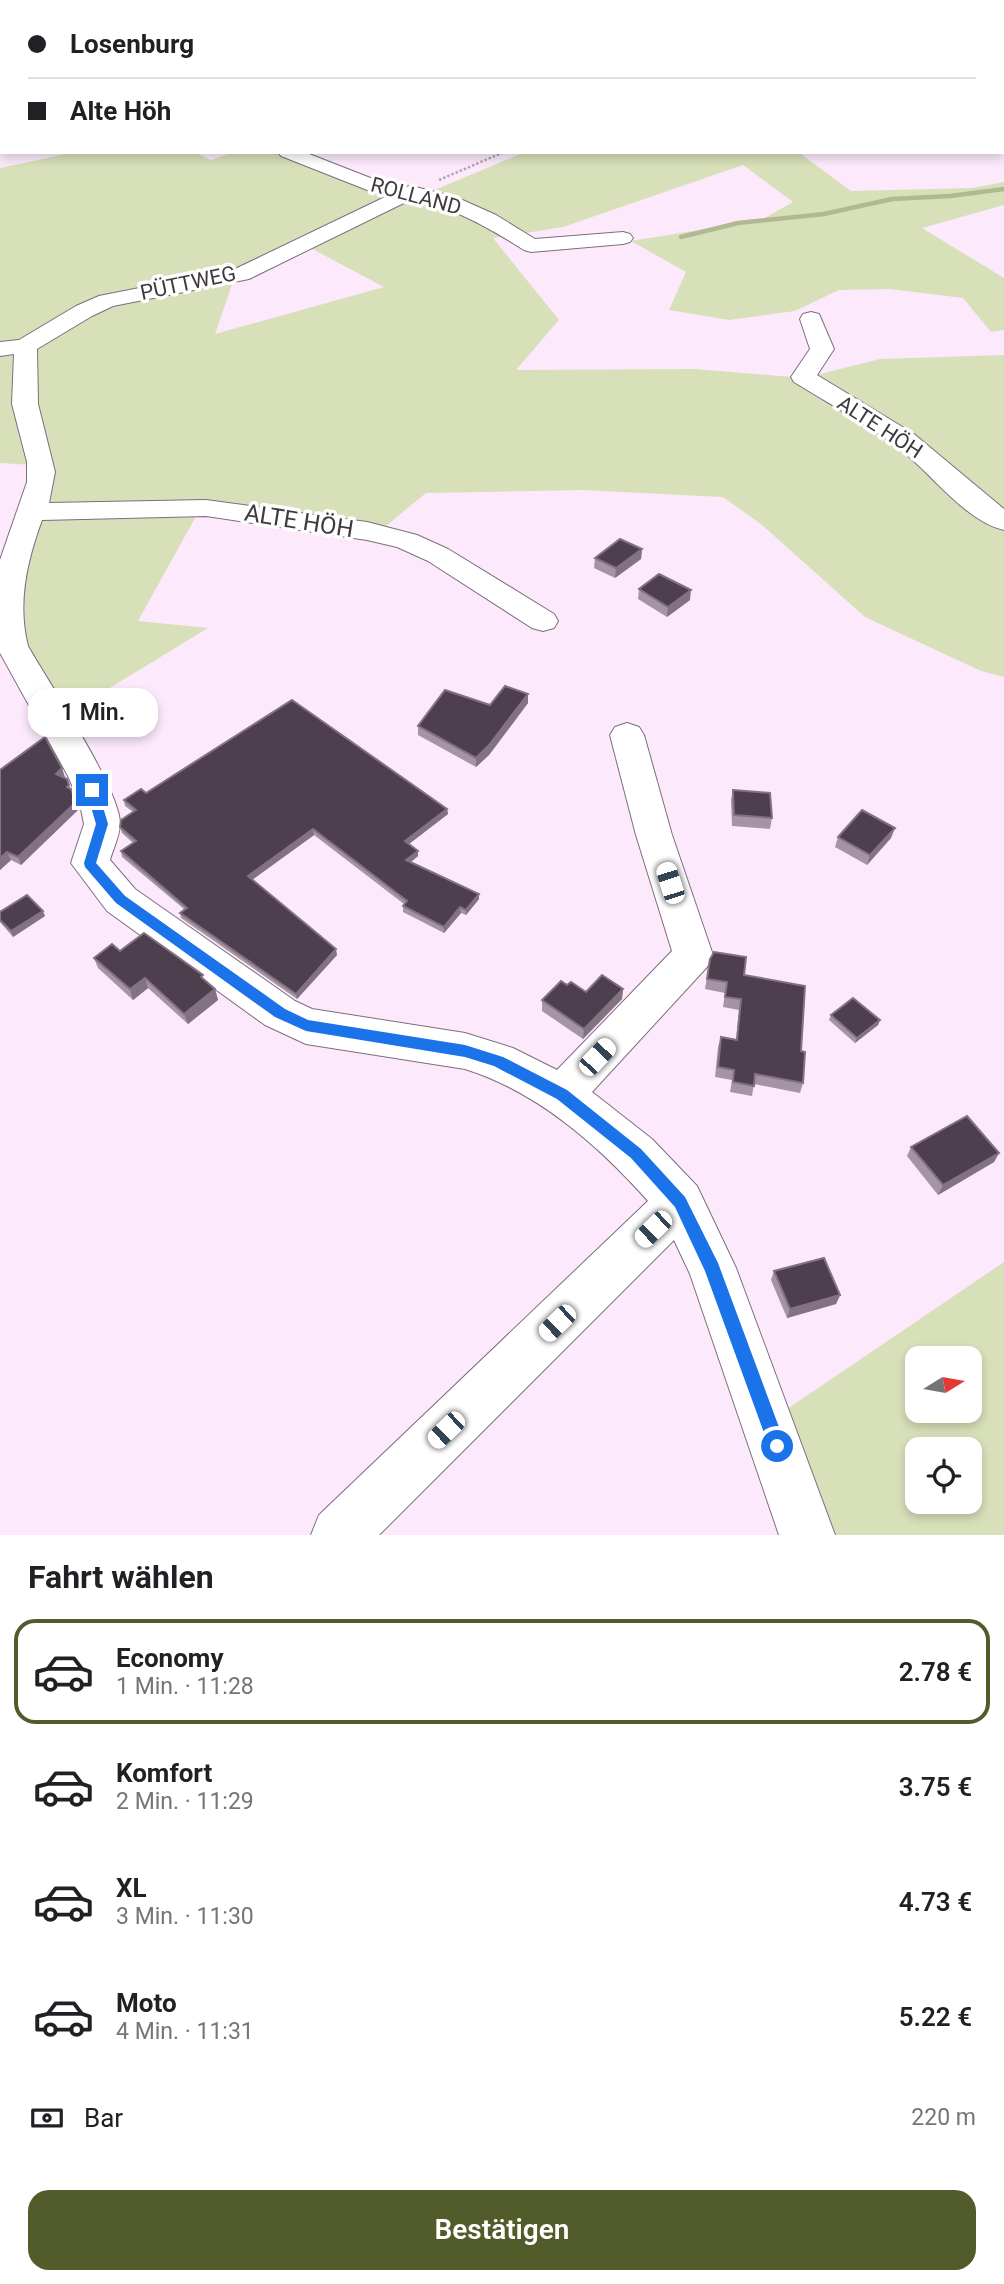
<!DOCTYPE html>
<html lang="de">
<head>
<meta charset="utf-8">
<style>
	body { margin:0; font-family:Roboto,sans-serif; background:#f6f6f6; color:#202124; height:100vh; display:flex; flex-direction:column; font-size:26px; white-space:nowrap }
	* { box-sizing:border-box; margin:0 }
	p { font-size:23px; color:#757577 }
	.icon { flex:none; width:38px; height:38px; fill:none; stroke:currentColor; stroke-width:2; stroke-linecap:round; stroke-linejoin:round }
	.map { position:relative; height:1535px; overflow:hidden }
	.side { display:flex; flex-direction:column; background:#fff; flex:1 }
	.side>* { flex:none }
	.guide { position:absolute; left:0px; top:0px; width:1004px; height:154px; box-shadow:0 4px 10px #0003; display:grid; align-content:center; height:154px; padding:0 28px; background:#fff }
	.needle { width:46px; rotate:79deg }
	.controls { position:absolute; left:905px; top:1346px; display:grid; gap:14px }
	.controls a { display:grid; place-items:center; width:77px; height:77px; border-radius:14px; background:#fff; box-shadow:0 4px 10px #0003; font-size:35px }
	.end { position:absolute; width:32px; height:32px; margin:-16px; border:9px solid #1a73e8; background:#fff; box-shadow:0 0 0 4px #fff }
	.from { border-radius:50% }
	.bubble { position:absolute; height:49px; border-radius:21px; background:#fff; box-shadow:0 4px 10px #0003; font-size:23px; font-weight:600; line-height:49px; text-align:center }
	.car { position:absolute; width:21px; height:42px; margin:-21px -10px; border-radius:9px; box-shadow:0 0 5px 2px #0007; background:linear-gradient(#fff 24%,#345 0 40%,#fff 0 76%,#345 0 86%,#fff 0) }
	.guide b { display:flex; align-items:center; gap:24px; height:66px; font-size:26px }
	.guide b+b { border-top:2px solid #e0e0e0 }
	.guide i { width:18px; height:18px; background:#202124 }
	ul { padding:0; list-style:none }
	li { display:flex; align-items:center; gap:21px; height:105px; margin:0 14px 10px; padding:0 14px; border:4px solid transparent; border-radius:21px }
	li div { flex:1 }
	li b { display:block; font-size:26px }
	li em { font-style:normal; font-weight:600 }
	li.on { border-color:#525b2a }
	li>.icon { width:63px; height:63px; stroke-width:1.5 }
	h2 { padding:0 28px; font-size:32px; line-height:84px }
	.pay { display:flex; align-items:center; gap:18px; height:77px; padding:0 28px; font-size:26px }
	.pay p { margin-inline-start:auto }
	.button { display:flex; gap:14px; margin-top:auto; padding:14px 28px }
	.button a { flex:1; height:80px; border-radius:21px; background:#525b2a; color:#fff; font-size:28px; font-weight:600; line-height:80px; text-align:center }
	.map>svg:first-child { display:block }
	.green { fill:#d7e0b9; fill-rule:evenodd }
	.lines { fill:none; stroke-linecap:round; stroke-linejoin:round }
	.stream { stroke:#b1b992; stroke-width:4.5 }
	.minor-casing { stroke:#7d6e7e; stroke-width:2 }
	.path { stroke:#b3a5b3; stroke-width:2.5; stroke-dasharray:2.5 2; stroke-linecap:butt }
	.minor { fill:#fff; fill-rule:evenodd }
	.wall { fill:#a494a4 }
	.shaded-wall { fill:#827282 }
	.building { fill:#4d3f4d; stroke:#827282; stroke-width:2 }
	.route { fill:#1a73e8 }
	.labels { text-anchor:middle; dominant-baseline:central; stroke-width:7; stroke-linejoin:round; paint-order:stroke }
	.far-street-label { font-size:21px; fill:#3f383f; stroke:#fefefe }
	.street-label { font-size:24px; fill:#3f383f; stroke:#fefefe }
</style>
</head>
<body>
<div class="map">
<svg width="1004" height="1535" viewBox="0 0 1004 1535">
	<rect width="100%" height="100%" fill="#fceafc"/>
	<g class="green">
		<path d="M0,0L134,2H2L0,144Z"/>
		<path d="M201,0H559L201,2Z"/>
		<path d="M75,152H194L211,160L234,152H306L398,192L418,197L525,152H798L851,191L972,188L1004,182V205L922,228L1004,278V330L991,332L963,298L890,289L839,290L795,311L729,320L669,310L686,272L631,241L761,220L793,202L743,165L563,227L493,238L559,320L516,370L695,369L804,378L880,359L1004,355V677L981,671L865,617L762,525L723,497L582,490L426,493L386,526L205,500L138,621L208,628L44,728L0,648L33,465L0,463V168ZM303,244L384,287L215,334L234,279Z"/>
		<path d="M1004,1262V1535H788L756,1430ZM917,1358H970V1410H917ZM917,1449H970V1502H917Z"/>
	</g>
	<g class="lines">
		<path class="stream" d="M681,237L738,223L824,214L892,199L950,196L1004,189"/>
		<defs>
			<g id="minor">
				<rect x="0" y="34" width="2" height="8"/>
				<path d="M278,152H304L396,188L412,186L458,198L496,215L535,239L623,232L630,234L633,238L630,242L623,244L531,252L524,250C488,227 455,209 414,198L249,279L113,306L92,316L37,349L38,404L55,472L49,503L206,500L367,522L417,535L448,549L554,614L558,621L554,628L543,631L532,628L428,561L397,547L367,540L206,516L42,520C27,561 17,603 28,646C47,680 121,791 120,824C120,835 113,849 110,860L135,889L295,1001L312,1009L465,1033L513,1048L557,1070L672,951L636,835L610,735L615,727L627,723L639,727L644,735L672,835L713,955L707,967L592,1092L652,1139L697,1186L736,1268L835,1535H779L690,1274L674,1240L379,1535H311L319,1515L648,1201C598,1145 538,1092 465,1069L306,1044L265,1025L107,911L71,863L84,824L80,804L68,776L0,653V560L27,482V462L12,404L14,354L0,356V342L19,340L76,306L99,296L235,269L385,197L281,156Z"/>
				<path d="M811,312L819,314L834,349L817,375L914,434L1004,509V530C964,521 928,469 895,445C863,422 828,403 794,382L791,377L810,349L800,319L803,314Z"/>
			</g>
		</defs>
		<use href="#minor" class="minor-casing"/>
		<path class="path" d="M439,180L504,152"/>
		<use href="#minor" class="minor"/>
	</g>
	<g class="wall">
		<path d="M642,549L641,559L615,578L594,568L595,558Z"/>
		<path d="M639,589L690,600L667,617L638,599Z"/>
		<path d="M528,694V703L489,755L476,767L418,735V726Z"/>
		<path d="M0,770L65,777H64L67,779L78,810L21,865L11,860L0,870Z"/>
		<path d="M733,790L772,818L770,829L732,826L731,800Z"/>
		<path d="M146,793L447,809L448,814L409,844L418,851V856L411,862L479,894V899L466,915L461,913L444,933L403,912V906L404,904L314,835L252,880L337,955L297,999L181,918L180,913L184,909L122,857L121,851L133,843L122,833L120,827L133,812L125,806L124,800Z"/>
		<path d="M838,837L891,838L867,865L835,847Z"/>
		<path d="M0,912L45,916L13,937L0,922Z"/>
		<path d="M120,951L205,981L215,989L218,1000L188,1024L148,988L133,1000L98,968L94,958Z"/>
		<path d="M710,959L744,975L801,1051L803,1083L800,1093L754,1084L752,1096L730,1092L732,1080L715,1077L718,1047L721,1037L736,1040L739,1010L723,1007L725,993L705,989Z"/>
		<path d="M567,985L586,992L623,989L622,999L583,1039L542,1011V1000Z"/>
		<path d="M831,1015L880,1020L878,1025L855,1043L829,1020Z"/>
		<path d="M911,1147L999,1153L994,1162L938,1195L907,1156Z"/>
		<path d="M774,1271L840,1295L836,1304L787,1318L771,1280Z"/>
	</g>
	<g class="shaded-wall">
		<path d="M642,549L641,559L615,578L616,568Z"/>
		<path d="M691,590L690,600L667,617L668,607Z"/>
		<path d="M528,694V703L489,755L476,767V758Z"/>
		<path d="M62,768L65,777L59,782L56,774Z"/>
		<path d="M76,802L78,810L21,865L18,857Z"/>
		<path d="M447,809L448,814L405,847V841Z"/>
		<path d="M895,828L891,838L867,865L870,855Z"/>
		<path d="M313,829L314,835L249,882L248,876Z"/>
		<path d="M418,851V856L406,866V860Z"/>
		<path d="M7,852L11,860L0,870V858Z"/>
		<path d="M479,894V899L466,915V910Z"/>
		<path d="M460,907L461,913L444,933V927Z"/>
		<path d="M43,911L45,916L13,937L11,931Z"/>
		<path d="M336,949L337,955L297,999L296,994Z"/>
		<path d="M145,978L148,988L133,1000L130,989Z"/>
		<path d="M215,989L218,1000L188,1024L184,1014Z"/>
		<path d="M623,989L622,999L583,1039L584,1029Z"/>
		<path d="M880,1020L878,1025L855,1043L857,1038Z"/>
		<path d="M999,1153L994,1162L938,1195L943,1185Z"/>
		<path d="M840,1295L836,1304L787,1318L790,1309Z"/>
	</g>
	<g class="building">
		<path d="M620,539L642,549L616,568L595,558Z"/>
		<path d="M659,574L691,590L668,607L639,589Z"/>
		<path d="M505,686L528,694L489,745L476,758L418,726L445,690L490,705Z"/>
		<path d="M292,700L447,809L405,841L418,851L406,860L479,894L466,910L460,907L444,927L403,906L407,901L313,829L248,876L336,949L296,994L180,913L187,908L121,851L136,841L120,827L121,820L136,810L124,800L141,789L146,793Z"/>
		<path d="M45,737L62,768L56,774L67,779L69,785L67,787L71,789L76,802L18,857L7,852L0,858V770Z"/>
		<path d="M733,790L770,793L772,818L734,815Z"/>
		<path d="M862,810L895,828L870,855L838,837Z"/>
		<path d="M27,895L43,911L11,931L0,920V912Z"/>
		<path d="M144,933L203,975L201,977L215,989L184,1014L145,978L130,989L94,958L112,944L120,951Z"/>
		<path d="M714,952L746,957L744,975L805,986L801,1051L805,1052L803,1083L755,1074L754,1086L733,1082L734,1070L718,1067L721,1037L737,1040L741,999L725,997L727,982L707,979L710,959Z"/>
		<path d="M602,975L623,989L584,1029L542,1000L561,981L567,985L571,982L586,992Z"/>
		<path d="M853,998L880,1020L857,1038L831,1015Z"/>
		<path d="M967,1116L999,1153L943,1185L911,1147Z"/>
		<path d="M824,1258L840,1295L790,1309L774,1271Z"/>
	</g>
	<path class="route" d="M92,786L98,790L108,824L96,863L125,896L285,1009L308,1020L465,1045L503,1057L567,1090L641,1149L685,1197L718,1263L786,1446L783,1452L777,1454L771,1452L705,1271L675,1207L631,1158L557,1099L494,1066L465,1057L306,1031L275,1017L116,903L85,867L84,863L96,824L86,790Z"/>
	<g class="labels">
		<g class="far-street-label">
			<text transform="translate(416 196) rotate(15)">ROLLAND</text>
			<text transform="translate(188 283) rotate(-12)">PÜTTWEG</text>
			<text transform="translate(880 427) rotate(33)">ALTE HÖH</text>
		</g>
		<g class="street-label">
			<text transform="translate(299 521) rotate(9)">ALTE HÖH</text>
		</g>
	</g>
</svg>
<div class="controls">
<a><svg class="needle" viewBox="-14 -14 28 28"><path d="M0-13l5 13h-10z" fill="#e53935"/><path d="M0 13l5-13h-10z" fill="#757577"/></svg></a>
<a><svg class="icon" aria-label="locate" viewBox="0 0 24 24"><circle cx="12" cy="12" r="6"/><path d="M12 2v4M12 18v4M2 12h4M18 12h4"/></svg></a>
</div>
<i class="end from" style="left:777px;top:1446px"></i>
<i class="end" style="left:92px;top:790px"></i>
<div class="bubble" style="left:28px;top:688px;width:130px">1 Min.</div>
<i class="car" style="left:670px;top:883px;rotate:342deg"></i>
<i class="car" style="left:597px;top:1057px;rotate:43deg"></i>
<i class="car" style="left:653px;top:1229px;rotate:226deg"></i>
<i class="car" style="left:557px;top:1323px;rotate:226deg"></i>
<i class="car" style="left:446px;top:1430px;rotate:226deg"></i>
<div class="guide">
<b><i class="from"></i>Losenburg</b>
<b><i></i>Alte Höh</b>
</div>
</div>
<section class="side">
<h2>Fahrt wählen</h2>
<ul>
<li class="on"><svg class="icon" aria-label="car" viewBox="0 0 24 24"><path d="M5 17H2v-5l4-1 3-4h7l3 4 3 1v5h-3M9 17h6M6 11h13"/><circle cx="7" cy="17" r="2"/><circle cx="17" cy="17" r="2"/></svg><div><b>Economy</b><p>1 Min. · 11:28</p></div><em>2.78 €</em></li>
<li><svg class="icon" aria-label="car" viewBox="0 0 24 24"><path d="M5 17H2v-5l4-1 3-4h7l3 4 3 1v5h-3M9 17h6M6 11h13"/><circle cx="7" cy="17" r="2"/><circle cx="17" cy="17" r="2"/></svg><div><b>Komfort</b><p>2 Min. · 11:29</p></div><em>3.75 €</em></li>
<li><svg class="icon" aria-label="car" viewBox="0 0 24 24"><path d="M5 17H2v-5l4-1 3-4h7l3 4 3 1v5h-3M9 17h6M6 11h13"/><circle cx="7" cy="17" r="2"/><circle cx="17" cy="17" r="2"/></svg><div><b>XL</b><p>3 Min. · 11:30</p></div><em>4.73 €</em></li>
<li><svg class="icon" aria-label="car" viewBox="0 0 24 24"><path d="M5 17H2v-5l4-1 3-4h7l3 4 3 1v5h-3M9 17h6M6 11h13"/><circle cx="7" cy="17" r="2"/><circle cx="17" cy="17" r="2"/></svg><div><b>Moto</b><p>4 Min. · 11:31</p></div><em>5.22 €</em></li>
</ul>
<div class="pay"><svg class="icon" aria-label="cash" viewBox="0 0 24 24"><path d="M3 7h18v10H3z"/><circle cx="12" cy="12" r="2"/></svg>Bar<p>220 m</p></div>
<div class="button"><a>Bestätigen</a></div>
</section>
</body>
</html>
